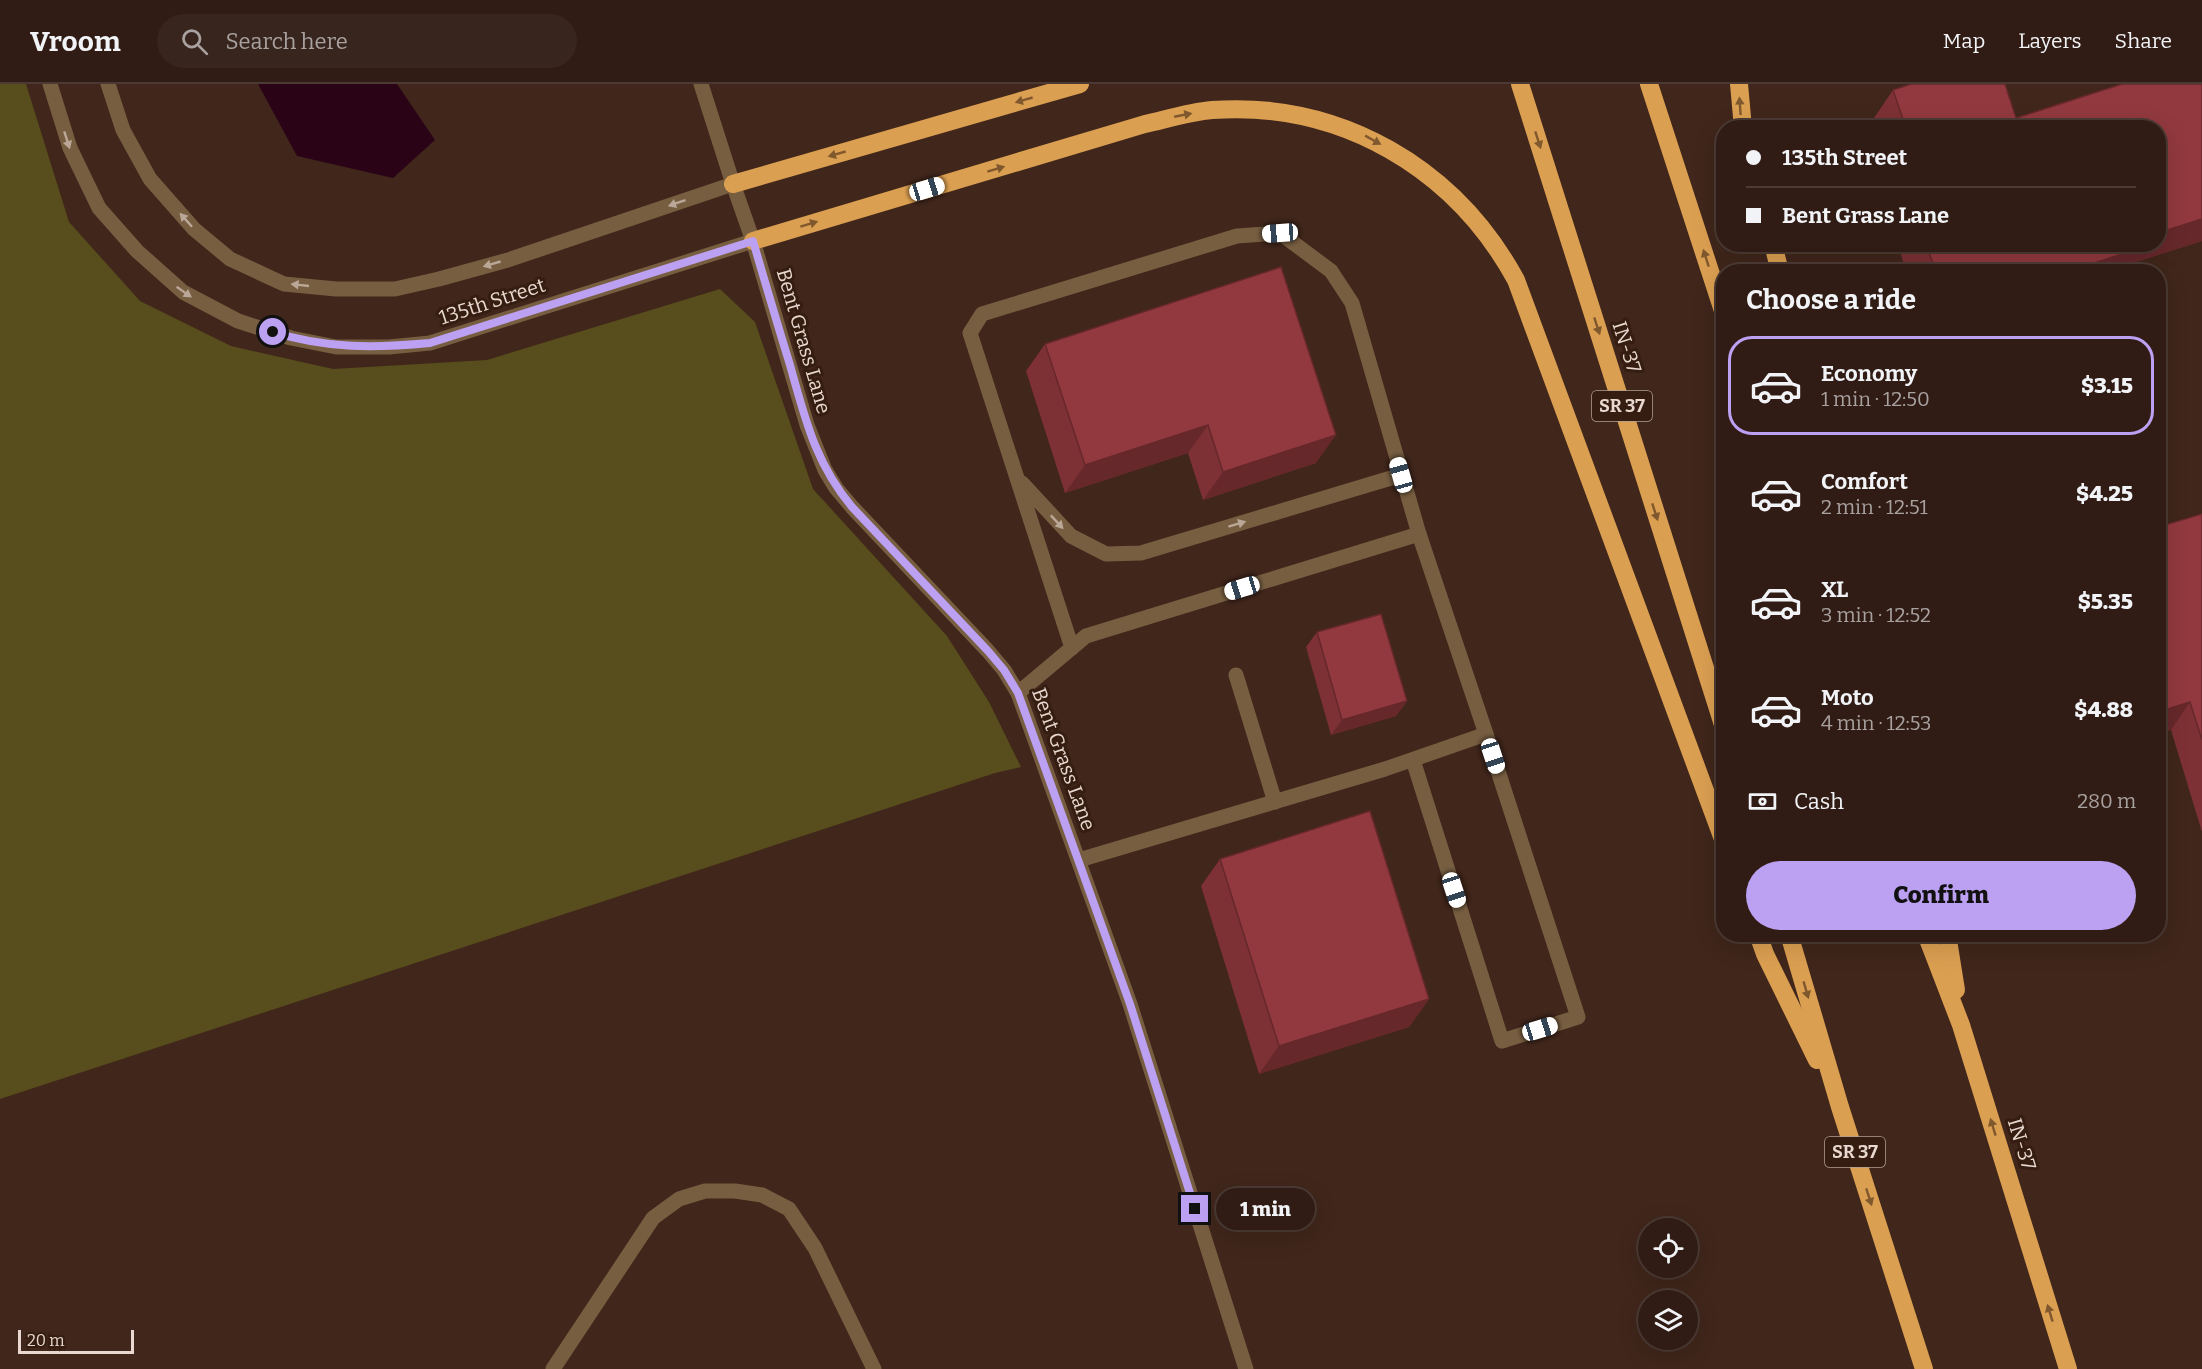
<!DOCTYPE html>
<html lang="en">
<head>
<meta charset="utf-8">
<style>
	body { margin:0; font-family:Bitter,serif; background:#38251d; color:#f1f3f6; height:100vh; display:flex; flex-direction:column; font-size:22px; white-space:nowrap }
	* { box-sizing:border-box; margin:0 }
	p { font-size:20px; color:#a8a1a0 }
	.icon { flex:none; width:33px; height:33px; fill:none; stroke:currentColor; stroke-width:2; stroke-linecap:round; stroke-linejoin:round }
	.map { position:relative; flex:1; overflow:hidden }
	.panel { position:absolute; left:1716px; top:180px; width:450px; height:678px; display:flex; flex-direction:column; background:#301c14; border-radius:24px; box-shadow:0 6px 24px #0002,0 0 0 2px #4b3a34 }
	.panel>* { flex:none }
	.top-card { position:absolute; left:1716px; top:36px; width:450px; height:132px; border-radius:24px; box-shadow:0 6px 24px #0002,0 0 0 2px #4b3a34; display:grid; align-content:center; height:132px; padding:0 30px; background:#301c14 }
	.tools { position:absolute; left:1638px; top:1134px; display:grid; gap:12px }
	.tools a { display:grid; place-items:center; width:60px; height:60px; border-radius:50%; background:#301c14; box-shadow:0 6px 24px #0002,0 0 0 2px #4b3a34; font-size:30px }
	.scale { position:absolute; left:18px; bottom:15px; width:116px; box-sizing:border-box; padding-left:6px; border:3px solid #e9d8d0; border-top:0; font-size:16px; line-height:21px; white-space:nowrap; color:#e9d8d0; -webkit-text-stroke:4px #351d11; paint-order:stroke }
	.end { position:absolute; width:27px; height:27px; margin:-14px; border:8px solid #bca0f2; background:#111; box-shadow:0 0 0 3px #111 }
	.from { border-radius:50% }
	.bubble { position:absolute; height:42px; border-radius:21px; background:#301c14; box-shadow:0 6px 24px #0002,0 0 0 2px #4b3a34; font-size:20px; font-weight:800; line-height:42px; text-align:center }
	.car { position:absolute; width:18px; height:36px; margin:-18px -9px; border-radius:8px; box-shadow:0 0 4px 2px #0007; background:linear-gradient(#fff 24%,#345 0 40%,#fff 0 76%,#345 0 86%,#fff 0) }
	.top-card b { display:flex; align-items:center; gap:21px; height:57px; font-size:22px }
	.top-card b+b { border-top:2px solid #4b3a34 }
	.top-card i { width:15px; height:15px; background:#f1f3f6 }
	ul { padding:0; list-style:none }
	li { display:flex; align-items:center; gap:18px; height:99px; margin:0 12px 9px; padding:0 18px; border:3px solid transparent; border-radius:24px }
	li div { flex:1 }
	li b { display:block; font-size:22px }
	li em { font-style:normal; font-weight:800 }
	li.on { border-color:#bca0f2 }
	li>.icon { width:54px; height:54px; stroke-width:1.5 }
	h2 { padding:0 30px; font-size:27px; line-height:72px }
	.pay { display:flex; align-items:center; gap:15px; height:66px; padding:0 30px; font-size:22px }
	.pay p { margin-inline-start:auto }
	.action { display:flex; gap:12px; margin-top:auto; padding:12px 30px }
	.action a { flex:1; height:69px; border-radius:36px; background:#bca0f2; color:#111; font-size:24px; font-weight:800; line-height:69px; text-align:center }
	header { display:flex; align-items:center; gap:36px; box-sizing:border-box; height:84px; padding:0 30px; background:#301c14; border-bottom:2px solid #4b3a34 }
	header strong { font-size:28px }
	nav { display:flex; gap:33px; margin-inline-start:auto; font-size:21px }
	.search { width:420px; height:54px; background:#38251d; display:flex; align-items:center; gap:15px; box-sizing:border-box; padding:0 21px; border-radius:33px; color:#a8a1a0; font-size:22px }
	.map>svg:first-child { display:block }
	.green { fill:#584d1c }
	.water { fill:#2b0317 }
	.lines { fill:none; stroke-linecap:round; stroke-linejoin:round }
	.minor { stroke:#775e41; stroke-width:15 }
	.highway { stroke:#db9f51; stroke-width:18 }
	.wall { fill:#7d3135 }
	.shaded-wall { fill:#66282b }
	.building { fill:#91393e; stroke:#66282b; stroke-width:1.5 }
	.oneway { fill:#80582e }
	.oneway2 { fill:#bba797 }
	.route { stroke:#bca0f2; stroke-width:8 }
	.labels { text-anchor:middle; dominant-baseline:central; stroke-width:6; stroke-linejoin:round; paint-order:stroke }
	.shield { fill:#351d11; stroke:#b3a097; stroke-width:1.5 }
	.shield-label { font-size:18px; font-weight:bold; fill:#e9d8d0 }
	.street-label { font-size:20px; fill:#e9d8d0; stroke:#351d11 }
</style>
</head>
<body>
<header>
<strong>Vroom</strong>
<div class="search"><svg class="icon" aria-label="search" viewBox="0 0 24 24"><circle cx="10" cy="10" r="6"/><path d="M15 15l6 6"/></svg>Search here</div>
<nav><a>Map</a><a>Layers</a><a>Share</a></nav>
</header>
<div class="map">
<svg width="2202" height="1285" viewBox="0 0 2202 1285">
	<rect width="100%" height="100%" fill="#40261b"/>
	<path class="green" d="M0,0H26L69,138L140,217L231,262L333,285L487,276L720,205L755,238L813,405L947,552L989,618L1021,683L995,689L0,1015Z"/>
	<path class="water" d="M258,0H397L435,56L393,94L297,72Z"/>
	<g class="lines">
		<g class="minor">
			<path d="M50,0L70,64L99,124L137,167L183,208L238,237L291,254L336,263H389L430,259L753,157"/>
			<path d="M108,0L123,46L150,95L194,145L230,175L284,200L336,205H395L439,195L508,176L733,100"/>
			<path d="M701,0L733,100L753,157L807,341L825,386L836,404L852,423L988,567L1004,586L1018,609L1130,920L1246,1285"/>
			<path d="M1022,399L1071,452L1106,470L1141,469L1401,391"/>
			<path d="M1236,591L1275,718"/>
			<path d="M1018,609L1086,552L1419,450L1352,219L1331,187L1280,149L1237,152L982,230L970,249L1072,564"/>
			<path d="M1413,676L1502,957L1578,933L1486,650"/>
			<path d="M1079,776L1385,685L1486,650L1419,450"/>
			<path d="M553,1285L653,1134L679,1115L705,1107H735L762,1111L789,1125L815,1164L874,1285"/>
		</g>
		<g class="highway">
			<path d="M1520,0L1724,644"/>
			<path d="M1649,0L1724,230"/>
			<path d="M1739,0L1743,44"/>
			<path d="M733,100L1080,0"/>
			<path d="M753,157L1145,40C1167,35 1190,28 1212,26C1341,17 1455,84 1516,196L1724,758"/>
			<path d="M1773,160L1780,188"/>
			<path d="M1758,850L1765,870L1817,976"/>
			<path d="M1789,850L1840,1023L1924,1285"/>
			<path d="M1926,850L1961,941L2068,1285"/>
			<path d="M1947,850L1956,906"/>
		</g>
	</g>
	<g class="wall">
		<path d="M1911,0H2005L2016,34L2122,0H2202V157L2120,183L2117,188H1906L1898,160H2158V44H1877L1874,34L1893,6Z"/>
		<path d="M1045,260L1316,379L1203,416L1188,369L1065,409L1026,287Z"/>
		<path d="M2202,430V748L2171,646Z"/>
		<path d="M1317,548L1407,617L1396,632L1331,651L1306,563Z"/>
		<path d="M1220,775L1429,915L1409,943L1259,990L1201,802Z"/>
	</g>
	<g class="shaded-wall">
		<path d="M2202,135V157L2120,183L2117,188H2067L2128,160H2158V149Z"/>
		<path d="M1946,179L1940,188H1930L1934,183Z"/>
		<path d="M1208,341L1188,369L1065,409L1085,381Z"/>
		<path d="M1336,351L1316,379L1203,416L1223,388Z"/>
		<path d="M1407,617L1396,632L1331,651L1342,636Z"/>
		<path d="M2190,618L2171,646L2158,650V628Z"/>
		<path d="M1429,915L1409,943L1259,990L1279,962Z"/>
	</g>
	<g class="building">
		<path d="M1911,0H2005L2016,34L2122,0H2202V135L2158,149V44H1906L1893,6Z"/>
		<path d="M1926,160H2129L2131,167L2067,188H1948L1946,179L1934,183Z"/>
		<path d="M1281,183L1336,351L1223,388L1208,341L1085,381L1045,260Z"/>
		<path d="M2202,430V656L2190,618L2158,628V443Z"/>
		<path d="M1381,530L1407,617L1342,636L1317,548Z"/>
		<path d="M1370,727L1429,915L1279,962L1220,775Z"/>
	</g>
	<defs><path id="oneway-solid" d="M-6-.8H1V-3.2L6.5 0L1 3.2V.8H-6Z" transform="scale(1.5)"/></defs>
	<g class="oneway">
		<use href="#oneway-solid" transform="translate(1024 16) rotate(164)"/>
		<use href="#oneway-solid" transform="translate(1740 22) rotate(-94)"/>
		<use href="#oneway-solid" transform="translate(1183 31) rotate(-11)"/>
		<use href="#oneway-solid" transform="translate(1373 56) rotate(29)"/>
		<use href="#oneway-solid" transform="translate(1538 56) rotate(72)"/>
		<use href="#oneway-solid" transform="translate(837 70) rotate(164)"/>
		<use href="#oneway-solid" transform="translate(996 85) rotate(-17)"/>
		<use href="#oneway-solid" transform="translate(809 140) rotate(-17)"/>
		<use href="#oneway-solid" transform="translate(1706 174) rotate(-108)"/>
		<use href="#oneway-solid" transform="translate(1597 242) rotate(72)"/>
		<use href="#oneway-solid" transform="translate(1655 428) rotate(72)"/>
		<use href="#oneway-solid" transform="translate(1806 906) rotate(74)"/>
		<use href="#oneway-solid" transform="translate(1993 1043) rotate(-107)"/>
		<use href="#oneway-solid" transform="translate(1869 1113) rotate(72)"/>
		<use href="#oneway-solid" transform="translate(2050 1229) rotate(-107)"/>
	</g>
	<g class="oneway2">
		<use href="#oneway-solid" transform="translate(67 56) rotate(72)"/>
		<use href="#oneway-solid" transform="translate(677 119) rotate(161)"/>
		<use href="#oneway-solid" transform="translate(186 136) rotate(-132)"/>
		<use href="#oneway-solid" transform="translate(492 180) rotate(164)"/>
		<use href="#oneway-solid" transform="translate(300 201) rotate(-174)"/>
		<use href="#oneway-solid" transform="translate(184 208) rotate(35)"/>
		<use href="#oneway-solid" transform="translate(1057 438) rotate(47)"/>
		<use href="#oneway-solid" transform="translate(1237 440) rotate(-17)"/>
	</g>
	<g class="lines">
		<path class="route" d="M273,248C327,265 375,264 430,259L753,157C765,198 777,239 790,281C805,334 815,379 852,423L988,567L1004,586L1018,609L1130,920L1195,1125"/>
	</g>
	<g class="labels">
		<g class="shield">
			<rect x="1592" y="307" width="60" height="30" rx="4.5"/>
			<rect x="1825" y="1053" width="60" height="30" rx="4.5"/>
		</g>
		<g class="shield-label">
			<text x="1622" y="322">SR 37</text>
			<text x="1855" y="1068">SR 37</text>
		</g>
		<g class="street-label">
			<text transform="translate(492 217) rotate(-18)">135th Street</text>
			<text transform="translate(804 257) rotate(74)">Bent Grass Lane</text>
			<text transform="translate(1627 263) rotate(72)">IN-37</text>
			<text transform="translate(1064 675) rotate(70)">Bent Grass Lane</text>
			<text transform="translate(2022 1060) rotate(73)">IN-37</text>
		</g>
	</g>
</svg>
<div class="tools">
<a><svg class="icon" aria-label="locate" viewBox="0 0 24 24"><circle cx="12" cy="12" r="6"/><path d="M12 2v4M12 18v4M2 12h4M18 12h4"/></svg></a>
<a><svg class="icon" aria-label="layers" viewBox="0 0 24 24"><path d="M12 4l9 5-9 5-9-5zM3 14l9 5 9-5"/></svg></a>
</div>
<div class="scale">20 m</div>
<i class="end from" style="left:273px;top:248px"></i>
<i class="end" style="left:1195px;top:1125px"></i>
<div class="bubble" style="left:1216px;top:1104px;width:99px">1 min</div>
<i class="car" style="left:927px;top:105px;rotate:73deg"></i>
<i class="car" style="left:1280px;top:149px;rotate:266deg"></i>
<i class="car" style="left:1401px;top:391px;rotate:344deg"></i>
<i class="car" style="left:1242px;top:504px;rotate:253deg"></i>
<i class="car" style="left:1493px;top:672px;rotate:162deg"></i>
<i class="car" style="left:1454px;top:806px;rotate:162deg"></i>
<i class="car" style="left:1540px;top:945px;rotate:73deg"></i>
<div class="top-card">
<b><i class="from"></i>135th Street</b>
<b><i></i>Bent Grass Lane</b>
</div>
<section class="panel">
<h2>Choose a ride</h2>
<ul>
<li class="on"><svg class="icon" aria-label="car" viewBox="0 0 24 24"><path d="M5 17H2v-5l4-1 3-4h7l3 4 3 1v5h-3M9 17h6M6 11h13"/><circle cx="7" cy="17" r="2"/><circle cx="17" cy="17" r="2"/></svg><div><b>Economy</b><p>1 min · 12:50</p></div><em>$3.15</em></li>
<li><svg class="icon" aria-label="car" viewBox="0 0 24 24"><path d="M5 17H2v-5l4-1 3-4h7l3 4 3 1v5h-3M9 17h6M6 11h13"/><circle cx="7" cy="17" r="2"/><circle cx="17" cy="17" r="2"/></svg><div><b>Comfort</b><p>2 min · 12:51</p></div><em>$4.25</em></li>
<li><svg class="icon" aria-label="car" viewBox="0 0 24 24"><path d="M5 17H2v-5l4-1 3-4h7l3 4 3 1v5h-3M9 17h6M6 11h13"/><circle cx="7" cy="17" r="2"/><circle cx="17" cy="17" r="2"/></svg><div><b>XL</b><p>3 min · 12:52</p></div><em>$5.35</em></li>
<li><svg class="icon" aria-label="car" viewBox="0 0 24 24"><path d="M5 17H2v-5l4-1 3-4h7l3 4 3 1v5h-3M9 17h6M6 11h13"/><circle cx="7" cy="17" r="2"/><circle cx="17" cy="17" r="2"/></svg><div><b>Moto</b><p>4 min · 12:53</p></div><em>$4.88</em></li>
</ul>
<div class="pay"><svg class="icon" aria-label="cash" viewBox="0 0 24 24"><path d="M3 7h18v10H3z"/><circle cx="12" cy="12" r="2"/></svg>Cash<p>280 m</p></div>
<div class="action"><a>Confirm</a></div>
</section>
</div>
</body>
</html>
